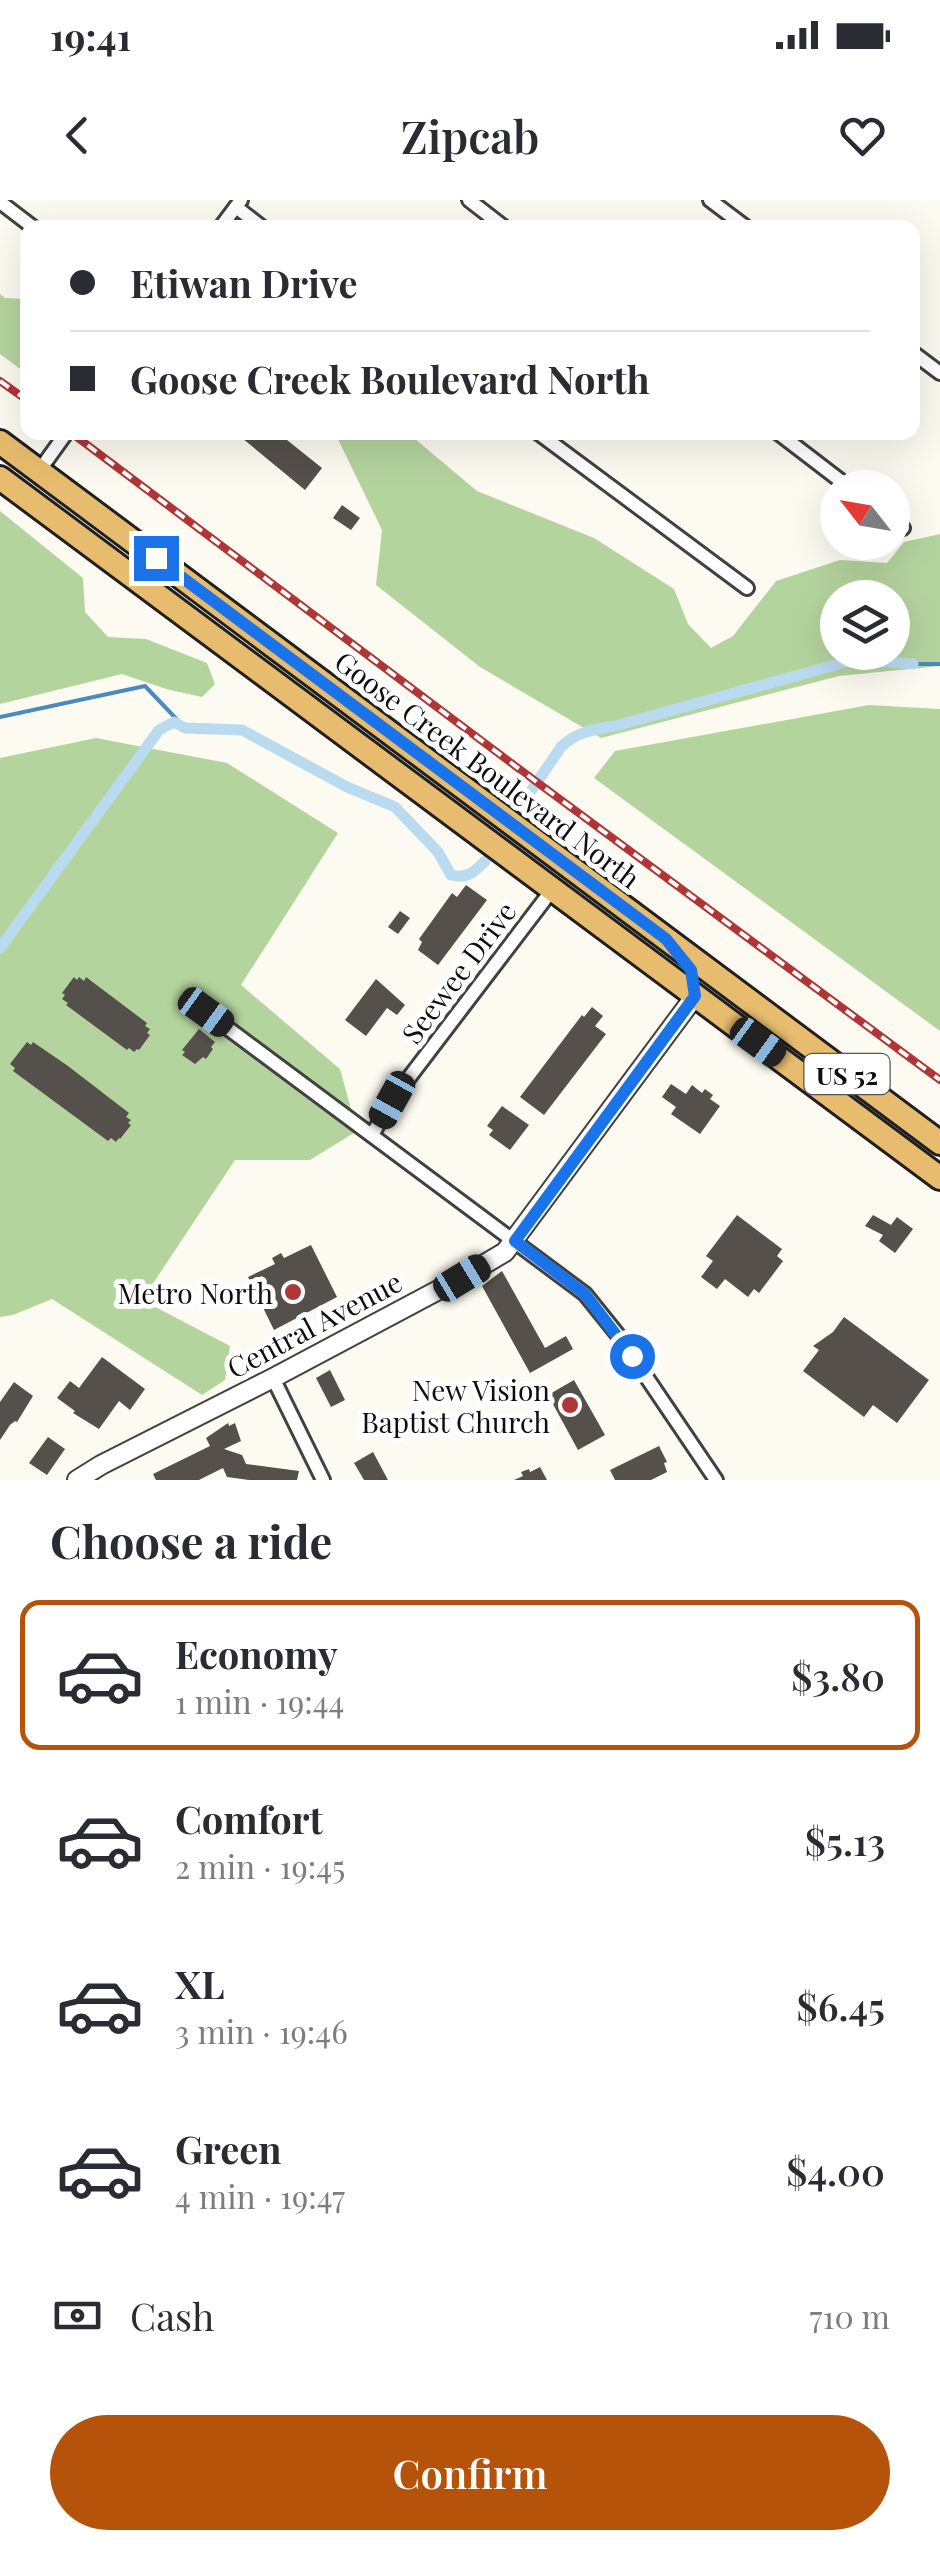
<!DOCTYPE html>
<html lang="en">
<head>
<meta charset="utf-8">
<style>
	body { margin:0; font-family:"Playfair Display",serif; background:#f2f2f3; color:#2b2b33; height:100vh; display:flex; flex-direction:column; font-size:38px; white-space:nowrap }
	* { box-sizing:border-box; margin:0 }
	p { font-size:32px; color:#7c7c81 }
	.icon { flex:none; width:55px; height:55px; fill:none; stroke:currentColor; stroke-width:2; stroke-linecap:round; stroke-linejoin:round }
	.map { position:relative; height:1280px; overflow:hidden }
	.drawer { display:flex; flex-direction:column; background:#fff; flex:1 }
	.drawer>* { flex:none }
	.hud { position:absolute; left:20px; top:20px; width:900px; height:220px; border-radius:20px; box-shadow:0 10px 40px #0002; display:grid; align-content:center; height:220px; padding:0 50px; background:#fff }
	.needle { width:65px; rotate:301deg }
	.fabs { position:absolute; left:820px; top:270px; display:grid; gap:20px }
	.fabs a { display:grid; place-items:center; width:90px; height:90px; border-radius:50%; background:#fff; box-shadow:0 10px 40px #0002; font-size:50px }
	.end { position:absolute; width:45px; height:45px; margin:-22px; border:12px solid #1a73e8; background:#fff; box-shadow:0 0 0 5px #fff }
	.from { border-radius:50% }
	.car { position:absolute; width:30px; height:60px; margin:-30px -15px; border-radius:12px; box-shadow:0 0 8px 2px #0007; background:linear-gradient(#222 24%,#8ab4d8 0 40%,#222 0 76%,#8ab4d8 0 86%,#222 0) }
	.hud b { display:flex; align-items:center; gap:35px; height:95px; font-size:38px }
	.hud b+b { border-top:2px solid #e1e1e2 }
	.hud i { width:25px; height:25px; background:#2b2b33 }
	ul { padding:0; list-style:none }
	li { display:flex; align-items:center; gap:30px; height:150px; margin:0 20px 15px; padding:0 30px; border:5px solid transparent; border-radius:20px }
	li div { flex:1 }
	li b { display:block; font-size:38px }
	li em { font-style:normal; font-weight:600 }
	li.active { border-color:#b45309 }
	li>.icon { width:90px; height:90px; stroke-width:1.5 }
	h2 { padding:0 50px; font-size:45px; line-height:120px }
	.pay { display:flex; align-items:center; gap:25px; height:110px; padding:0 50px; font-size:38px }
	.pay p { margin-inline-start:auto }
	.primary-button { display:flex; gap:20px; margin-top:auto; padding:20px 50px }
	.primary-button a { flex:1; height:115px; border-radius:60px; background:#b45309; color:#fff; font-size:40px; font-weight:600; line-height:115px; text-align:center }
	.status { display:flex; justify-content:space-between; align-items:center; height:70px; padding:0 50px; background:#fff; direction:ltr }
	.status svg { height:28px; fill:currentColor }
	header { display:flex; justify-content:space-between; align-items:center; height:130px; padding:0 50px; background:#fff; font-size:45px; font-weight:600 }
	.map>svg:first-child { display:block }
	.forest { fill:#b4d49e; fill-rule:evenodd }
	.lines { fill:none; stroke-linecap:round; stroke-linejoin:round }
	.stream { stroke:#498bbf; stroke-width:4 }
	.canal { stroke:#badaf0; stroke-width:11 }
	.building { fill:#55504b }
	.minor-casing { stroke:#414141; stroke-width:18 }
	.tertiary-casing { stroke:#414141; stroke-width:22 }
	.trunk-casing { stroke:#1f1f1f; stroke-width:28 }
	.minor { stroke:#fff; stroke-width:12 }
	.tertiary { stroke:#fff; stroke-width:18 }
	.trunk { stroke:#e8bc6e; stroke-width:22 }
	.rail-casing { stroke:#af3536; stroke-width:8 }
	.rail { stroke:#fff; stroke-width:4; stroke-dasharray:11; stroke-linecap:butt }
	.route { stroke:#1a73e8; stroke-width:12 }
	.poi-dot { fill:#af3536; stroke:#fff; stroke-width:4 }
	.labels { text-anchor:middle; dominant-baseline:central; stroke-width:10; stroke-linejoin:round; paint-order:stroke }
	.shield { fill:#fff; stroke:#565656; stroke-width:2.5 }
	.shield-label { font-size:25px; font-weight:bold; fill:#0e0e0e }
	.street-label { font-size:28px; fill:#0e0e0e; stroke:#fff }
	.poi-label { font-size:28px; fill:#0e0e0e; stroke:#fff; text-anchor:end }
</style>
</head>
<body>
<div class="status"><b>19:41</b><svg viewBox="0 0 49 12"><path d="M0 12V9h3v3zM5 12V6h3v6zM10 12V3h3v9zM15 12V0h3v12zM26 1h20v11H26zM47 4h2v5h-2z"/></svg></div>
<header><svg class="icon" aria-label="back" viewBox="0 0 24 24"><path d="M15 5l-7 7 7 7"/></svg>Zipcab<svg class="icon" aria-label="heart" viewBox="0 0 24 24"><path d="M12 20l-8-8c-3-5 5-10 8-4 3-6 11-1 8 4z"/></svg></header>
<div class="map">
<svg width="940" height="1280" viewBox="0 0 940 1280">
	<rect width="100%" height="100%" fill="#fdfbf1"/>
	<g class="forest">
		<path d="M0,94L5,98L27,99V174L0,154Z"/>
		<path d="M335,233H408L477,291L594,338L674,389L688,424L711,448L733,436L776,381L840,360L887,363L904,342L940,334V466L839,476L601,538L480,467L376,385L382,330ZM838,398H892V452H838Z"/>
		<path d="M0,311L83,378L85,412L108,437L146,439L207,463L215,484L202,497L166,489L122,474L0,504Z"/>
		<path d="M869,505L940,509V831L594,578L615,551Z"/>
		<path d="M96,538L227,563L338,633L241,785L340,869L357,931L310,960H235L142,1100L230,1146L225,1180L202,1195L52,1099L13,1115L0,1117V558Z"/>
	</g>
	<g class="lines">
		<g class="stream">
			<path d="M913,464H940"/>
			<path d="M0,517L145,486L185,528"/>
		</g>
		<g class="canal">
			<path d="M514,616L561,547C576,532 595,529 615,526L857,459L913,464"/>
			<path d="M0,748L159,530L174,522L185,528L242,530L347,587L395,607L438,652L451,675C468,679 473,673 485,661"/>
		</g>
	</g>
	<g class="building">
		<path d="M247,232H277L322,268L305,290L242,238Z"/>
		<path d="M342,305L360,318L351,330L333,318Z"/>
		<path d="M466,685L487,700L438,765L418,750L422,742L419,739L452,693L457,697Z"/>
		<path d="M400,711L410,718L398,734L388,727Z"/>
		<path d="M74,777L77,780L79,777L84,781L86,777L147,823L145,826L150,829L147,833L150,835L139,850L137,849L134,852L129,848L127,850L66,805L68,803L62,799L65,795L62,793Z"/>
		<path d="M376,779L405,805L397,815L387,808L366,836L345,820Z"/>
		<path d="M592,807L603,816L595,826L606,834L544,915L520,897L582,815L584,817Z"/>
		<path d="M199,829L215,842L211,847L213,849L206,859L203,857L195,864L182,855L185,852L182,850Z"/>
		<path d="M27,842L31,845L33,842L68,866L129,913L126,917L131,920L128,923L131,925L120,939L119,938L116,942L111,938L108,941L13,871L15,868L10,864Z"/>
		<path d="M671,884L686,894L692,885L702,893L705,889L713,895L710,899L720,906L700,934L671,914L676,907L662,897Z"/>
		<path d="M502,906L529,925L510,950L489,935L493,930L487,926Z"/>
		<path d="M737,1015L782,1049L777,1056L783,1061L759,1093L754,1089L748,1097L725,1079L717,1089L701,1077L713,1061L706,1056Z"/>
		<path d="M873,1015L891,1025L897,1017L913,1029L895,1053L879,1041L883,1035L865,1026Z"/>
		<path d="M311,1045L337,1097L274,1130L248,1077L275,1064L272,1058L281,1053L284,1058Z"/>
		<path d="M502,1071L545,1148L566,1136L573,1149L530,1173L482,1086Z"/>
		<path d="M844,1117L929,1180L897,1223L873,1205L864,1217L803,1171L819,1150L813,1146L833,1132Z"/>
		<path d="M102,1157L145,1189L130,1210L119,1201L99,1229L73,1213L75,1211L57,1198L70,1181L79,1188Z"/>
		<path d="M330,1170L345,1200L331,1207L316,1178Z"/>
		<path d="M574,1180L605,1235L578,1250L548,1195Z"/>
		<path d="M14,1182L33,1196L17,1222L15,1221L10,1225L0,1240V1202Z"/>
		<path d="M228,1223L229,1226L235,1223L241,1241L224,1249L242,1255L246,1264L299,1271L297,1280H249L227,1277L223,1268L199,1280H156L153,1274L210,1246L206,1238Z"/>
		<path d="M48,1237L65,1249L47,1275L29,1263Z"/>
		<path d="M659,1246L667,1262L664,1263L667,1272L651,1280H615L610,1270Z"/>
		<path d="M373,1252L388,1280H364L354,1263Z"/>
		<path d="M540,1267L547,1280H514L523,1276L521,1272L529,1269L530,1272Z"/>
	</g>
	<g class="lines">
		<defs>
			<g id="minor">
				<path d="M469,0L505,28"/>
				<path d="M710,0L747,28"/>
				<path d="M0,2L34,28"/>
				<path d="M236,7L263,28"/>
				<path d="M220,28L241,0"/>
				<path d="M912,152L940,173"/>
				<path d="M537,232L747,388"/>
				<path d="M777,232L850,288"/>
				<path d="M39,271L67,232"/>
				<path d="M892,320L903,328"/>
				<path d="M206,812L585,1094L618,1135L716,1280"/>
				<path d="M372,935L392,900L552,690"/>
				<path d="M273,1178L323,1280"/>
			</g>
			<path id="tertiary" d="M77,1280L101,1265L273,1178L461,1078L505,1052L695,796"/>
			<g id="trunk">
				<path d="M0,242L940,943"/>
				<path d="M0,278L940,978"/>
			</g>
		</defs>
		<use href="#minor" class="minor-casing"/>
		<use href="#tertiary" class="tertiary-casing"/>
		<use href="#trunk" class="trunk-casing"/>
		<use href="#minor" class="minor"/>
		<use href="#tertiary" class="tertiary"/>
		<use href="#trunk" class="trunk"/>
		<defs>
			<g id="rail">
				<path d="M0,181L28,201"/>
				<path d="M70,232L534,580L940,880"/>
			</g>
		</defs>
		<use href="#rail" class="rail-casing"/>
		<use href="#rail" class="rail"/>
	</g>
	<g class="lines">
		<path class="route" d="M156,358L666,739L691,770L695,796L515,1041L585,1094L632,1156"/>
	</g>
	<g class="poi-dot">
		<circle cx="293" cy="1092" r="10"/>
		<circle cx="570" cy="1205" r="10"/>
	</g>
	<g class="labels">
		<rect class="shield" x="804.5" y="854" width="85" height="40" rx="8"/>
		<g class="shield-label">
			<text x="847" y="874">US 52</text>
		</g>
		<g class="street-label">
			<text transform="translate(488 569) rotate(37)">Goose Creek Boulevard North</text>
			<text transform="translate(458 772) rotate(-53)">Seewee Drive</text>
			<text transform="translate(314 1124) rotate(-28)">Central Avenue</text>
		</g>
		<g class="poi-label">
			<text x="273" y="1092">Metro North</text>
			<text x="550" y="1189">New Vision<tspan x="550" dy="32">Baptist Church</tspan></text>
		</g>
	</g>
</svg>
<div class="fabs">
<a><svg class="needle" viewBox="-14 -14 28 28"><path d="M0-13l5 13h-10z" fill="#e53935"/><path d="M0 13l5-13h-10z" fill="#7c7c81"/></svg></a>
<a><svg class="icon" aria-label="layers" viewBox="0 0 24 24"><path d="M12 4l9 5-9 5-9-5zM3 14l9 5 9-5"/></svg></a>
</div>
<i class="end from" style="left:632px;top:1156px"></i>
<i class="end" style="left:156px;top:358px"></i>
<i class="car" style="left:206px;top:812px;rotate:126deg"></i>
<i class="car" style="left:758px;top:842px;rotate:126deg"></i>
<i class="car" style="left:392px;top:900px;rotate:209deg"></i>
<i class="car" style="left:462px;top:1078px;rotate:59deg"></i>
<div class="hud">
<b><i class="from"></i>Etiwan Drive</b>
<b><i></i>Goose Creek Boulevard North</b>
</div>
</div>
<section class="drawer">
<h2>Choose a ride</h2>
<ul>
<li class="active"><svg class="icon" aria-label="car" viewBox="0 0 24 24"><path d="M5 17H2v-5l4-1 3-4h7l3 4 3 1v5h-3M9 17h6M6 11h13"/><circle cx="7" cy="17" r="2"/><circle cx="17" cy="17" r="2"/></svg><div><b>Economy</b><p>1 min · 19:44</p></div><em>$3.80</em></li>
<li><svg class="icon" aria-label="car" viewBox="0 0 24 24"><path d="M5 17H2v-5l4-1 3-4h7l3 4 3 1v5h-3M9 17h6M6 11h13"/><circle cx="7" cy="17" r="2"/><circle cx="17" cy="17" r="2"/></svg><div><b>Comfort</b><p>2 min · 19:45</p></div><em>$5.13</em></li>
<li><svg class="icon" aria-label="car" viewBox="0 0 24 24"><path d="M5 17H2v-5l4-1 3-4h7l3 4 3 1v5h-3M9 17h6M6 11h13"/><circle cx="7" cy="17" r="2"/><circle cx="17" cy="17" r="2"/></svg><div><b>XL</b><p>3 min · 19:46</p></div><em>$6.45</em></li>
<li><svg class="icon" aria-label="car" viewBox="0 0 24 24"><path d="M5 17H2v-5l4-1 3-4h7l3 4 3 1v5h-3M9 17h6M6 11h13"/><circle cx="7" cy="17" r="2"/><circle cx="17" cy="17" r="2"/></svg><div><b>Green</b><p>4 min · 19:47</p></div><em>$4.00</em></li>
</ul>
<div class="pay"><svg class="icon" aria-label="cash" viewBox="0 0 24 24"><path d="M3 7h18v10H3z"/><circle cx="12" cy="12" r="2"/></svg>Cash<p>710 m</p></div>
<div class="primary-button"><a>Confirm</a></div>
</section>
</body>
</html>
